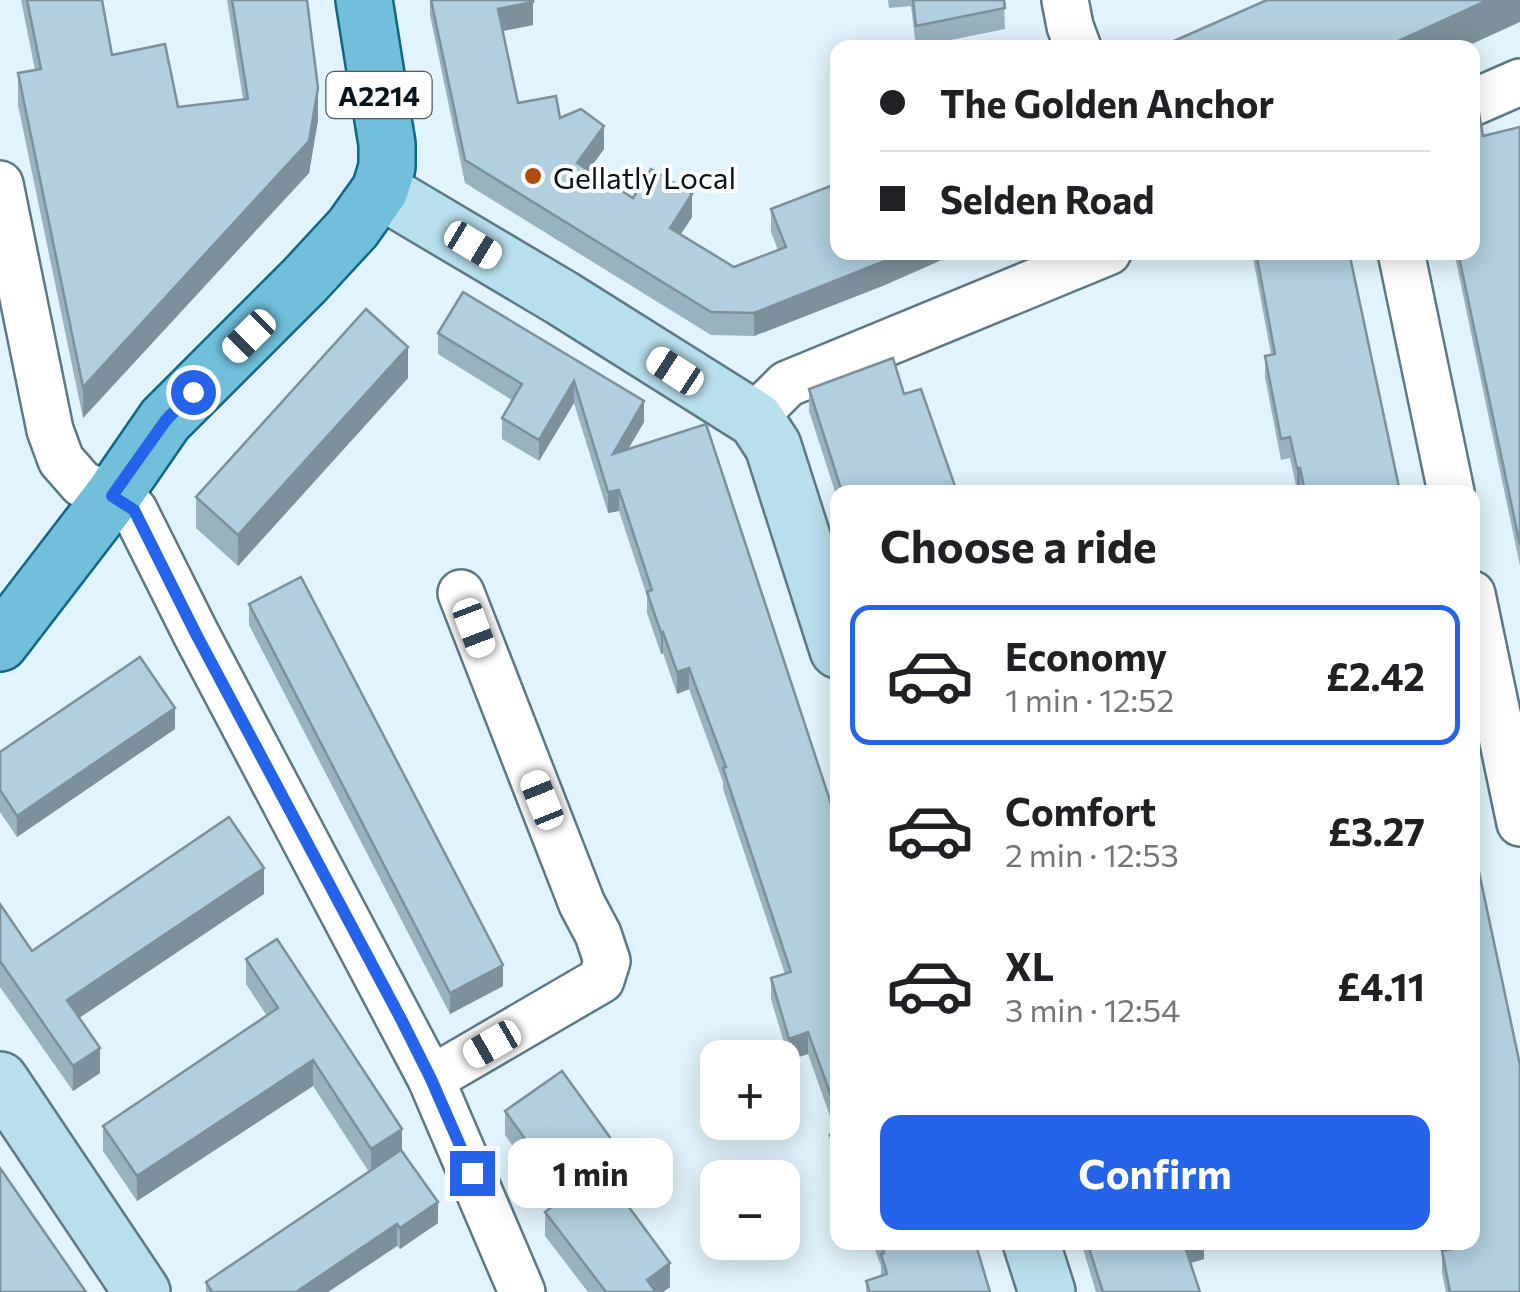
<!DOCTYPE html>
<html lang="en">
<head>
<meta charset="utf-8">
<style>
	body { margin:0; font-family:Commissioner,sans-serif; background:#f2f2f2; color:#202124; height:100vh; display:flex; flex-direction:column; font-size:38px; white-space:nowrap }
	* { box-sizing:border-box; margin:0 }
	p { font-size:32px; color:#757577 }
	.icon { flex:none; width:55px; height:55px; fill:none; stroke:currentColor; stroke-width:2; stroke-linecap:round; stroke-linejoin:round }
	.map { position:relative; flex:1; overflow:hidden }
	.sheet { position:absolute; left:830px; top:485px; width:650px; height:765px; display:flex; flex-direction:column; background:#fff; border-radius:20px; box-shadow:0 5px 25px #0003 }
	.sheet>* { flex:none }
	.guide { position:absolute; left:830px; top:40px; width:650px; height:220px; border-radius:20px; box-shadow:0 5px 25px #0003; display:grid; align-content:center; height:220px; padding:0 50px; background:#fff }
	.fabs { position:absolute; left:700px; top:1040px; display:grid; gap:20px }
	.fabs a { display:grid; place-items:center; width:100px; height:100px; border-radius:20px; background:#fff; box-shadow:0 5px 25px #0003; font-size:50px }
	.end { position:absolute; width:45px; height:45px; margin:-22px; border:12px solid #2563eb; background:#fff; box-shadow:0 0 0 5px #fff }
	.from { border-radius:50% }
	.bubble { position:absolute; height:70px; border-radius:20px; background:#fff; box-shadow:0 5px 25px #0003; font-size:32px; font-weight:700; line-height:70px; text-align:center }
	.car { position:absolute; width:30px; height:60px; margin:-30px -15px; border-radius:12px; box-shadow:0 0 8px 2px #0007; background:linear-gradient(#fff 24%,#345 0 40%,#fff 0 76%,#345 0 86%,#fff 0) }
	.guide b { display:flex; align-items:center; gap:35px; height:95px; font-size:38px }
	.guide b+b { border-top:2px solid #e0e0e0 }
	.guide i { width:25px; height:25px; background:#202124 }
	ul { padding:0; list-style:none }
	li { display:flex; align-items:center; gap:30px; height:140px; margin:0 20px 15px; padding:0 30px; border:5px solid transparent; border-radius:20px }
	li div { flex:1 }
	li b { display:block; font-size:38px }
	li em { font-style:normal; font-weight:700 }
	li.on { border-color:#2563eb }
	li>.icon { width:90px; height:90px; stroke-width:1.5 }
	h2 { padding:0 50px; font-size:45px; line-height:120px }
	.action { display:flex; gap:20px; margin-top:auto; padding:20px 50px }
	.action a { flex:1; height:115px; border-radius:20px; background:#2563eb; color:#fff; font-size:40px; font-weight:700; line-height:115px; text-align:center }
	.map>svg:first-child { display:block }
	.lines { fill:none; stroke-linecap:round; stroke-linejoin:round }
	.street-casing { stroke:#5d7987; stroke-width:50 }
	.secondary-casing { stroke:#5d7987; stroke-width:60 }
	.primary-casing { stroke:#106788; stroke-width:60 }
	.street { stroke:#fff; stroke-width:45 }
	.secondary { stroke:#b8dfed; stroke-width:55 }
	.primary { stroke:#71bfdb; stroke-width:55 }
	.wall { fill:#98b2bf }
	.shaded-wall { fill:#7c919b }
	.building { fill:#b1cfde; stroke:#7c919b; stroke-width:2.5 }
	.route { stroke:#2563eb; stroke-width:12 }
	.poi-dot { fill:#ae4c0e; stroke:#fdfdfd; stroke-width:4 }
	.labels { text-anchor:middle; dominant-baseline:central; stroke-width:8; stroke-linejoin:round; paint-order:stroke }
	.shield { fill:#fdfdfd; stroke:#525a5e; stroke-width:2.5 }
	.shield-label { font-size:28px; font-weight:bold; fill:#09141a }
	.poi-label { font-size:30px; fill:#09141a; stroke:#fdfdfd; text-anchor:start }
</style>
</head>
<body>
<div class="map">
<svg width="1520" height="1292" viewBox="0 0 1520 1292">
	<rect width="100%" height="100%" fill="#e1f3fc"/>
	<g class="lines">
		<defs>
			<g id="street">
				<path d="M1065,0L1070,26L1078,48"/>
				<path d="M1472,103L1520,82"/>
				<path d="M0,184L50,430L61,460L82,484L112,497L134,510L196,634L431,1079L522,1292"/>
				<path d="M1401,252L1451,492"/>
				<path d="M756,420L768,403L787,384L1108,252"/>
				<path d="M1472,594L1520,823"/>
				<path d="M431,1079L601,980L607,961L598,934L582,904L461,593"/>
			</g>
			<g id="secondary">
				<path d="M380,190L562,298L756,420L773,446L838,650"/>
				<path d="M0,1080L142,1292"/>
				<path d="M1031,1242L1047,1292"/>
			</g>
			<path id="primary" d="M0,643L112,497L165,420L305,280L353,228L380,190L387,167V144L364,0"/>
		</defs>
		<use href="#street" class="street-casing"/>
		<use href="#secondary" class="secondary-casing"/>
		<use href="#primary" class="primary-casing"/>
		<use href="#street" class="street"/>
		<use href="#secondary" class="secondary"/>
		<use href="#primary" class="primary"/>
	</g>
	<g class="wall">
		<path d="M21,0H102L112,55L178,107L243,99L227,0H307L318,120L309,173L83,418L18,105V73L35,70Z"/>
		<path d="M430,0H533V25L503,31L518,103L560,118L604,149L589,170L633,198L692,217L680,235L734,267L778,250L771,232V209L885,285L754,336L711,335L465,183L430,15Z"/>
		<path d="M888,0H1004L1005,29L916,47L911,6L889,8Z"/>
		<path d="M1520,127V566L1454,252H1472L1483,136Z"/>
		<path d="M1252,252H1349L1400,492H1301L1300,489L1297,490L1290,458L1281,460L1265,377V356L1271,354Z"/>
		<path d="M463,292L644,422L628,449L838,825V1179L830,1156V1135L836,1133L808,1054L789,1060L771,999V978L785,974L723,789V782L689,689L677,694L663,653L661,654L647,613V596L619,511L608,513L574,403L539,461L502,439V418L512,400L438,354V333Z"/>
		<path d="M408,378L238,566L196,528V497Z"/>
		<path d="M809,389L904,394L957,492H838V501L809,411Z"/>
		<path d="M249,604L503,986L450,1014L249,625Z"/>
		<path d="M175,729L17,837L0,812V752Z"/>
		<path d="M264,894L79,1018L100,1073L73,1091L0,987V904L32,951Z"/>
		<path d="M246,959L402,1151L438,1223L400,1249L397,1246L328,1292H206V1282L369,1172L313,1086L137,1201L103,1151V1126L267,1016L246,984Z"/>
		<path d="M505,1111L630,1189L620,1196L670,1287L663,1292H588L545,1236V1212L555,1204L505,1135Z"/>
		<path d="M872,1242H975L990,1292H866V1281L881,1276V1266Z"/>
		<path d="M1081,1242H1204V1259L1190,1263L1200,1292H1096Z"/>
		<path d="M1456,1242H1472L1520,1292H1446L1442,1273V1251L1457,1248Z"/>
	</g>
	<g class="shaded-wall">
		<path d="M1488,0H1520V22L1463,48H1383Z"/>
		<path d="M533,2V25L498,32V9Z"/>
		<path d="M318,88V120L309,173L83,418V387Z"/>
		<path d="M604,126V149L577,186V163Z"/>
		<path d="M692,194V217L670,251V228Z"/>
		<path d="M907,252H960L885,285L754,336V313Z"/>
		<path d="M408,347V378L238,566V535Z"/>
		<path d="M574,381V403L539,461V440Z"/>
		<path d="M644,401V422L613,475V454Z"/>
		<path d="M1297,468H1300V489L1297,490Z"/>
		<path d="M619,490V511L608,513V492Z"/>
		<path d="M663,632V653L661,654V633Z"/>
		<path d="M689,668V689L677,694V672Z"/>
		<path d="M175,708V729L17,837V816Z"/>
		<path d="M264,868V894L67,1026V1000Z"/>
		<path d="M503,965V986L450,1014V993Z"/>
		<path d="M808,1032V1054L789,1060V1039Z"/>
		<path d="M100,1048V1073L73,1091V1066Z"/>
		<path d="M313,1060V1086L137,1201V1176Z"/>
		<path d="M402,1129V1154L371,1175V1149Z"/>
		<path d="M630,1165V1189L609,1204V1180Z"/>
		<path d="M438,1202V1223L400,1249V1228Z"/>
		<path d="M397,1224V1246L328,1292H296Z"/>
		<path d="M1188,1242H1204V1259L1184,1265V1244Z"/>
		<path d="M670,1263V1287L663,1292H647V1280Z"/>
	</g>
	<g class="building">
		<path d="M27,0H102L112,55L165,44L178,107L248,99L232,0H307L318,88L309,141L83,387L18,73L41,69Z"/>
		<path d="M431,0H533V2L498,9L518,103L556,96L560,118L581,109L604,126L577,163L633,198L651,169L692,194L670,228L734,267L786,247L771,209L838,183V252H907L754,313L711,312L465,160Z"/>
		<path d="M913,0H1004L1005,8L916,26Z"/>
		<path d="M1267,0H1488L1383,48H1158Z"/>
		<path d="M1479,113L1483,136L1520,127V545L1458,252H1472V116Z"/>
		<path d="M1256,252H1349L1400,492H1305L1300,468H1297L1290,437L1281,439L1265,356L1275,354Z"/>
		<path d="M463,292L644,401L613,454L706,424L838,825V1115L808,1032L789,1039L771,978L791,972L723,768L726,767L689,668L677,672L663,632L661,633L647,592L652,590L619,490L608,492L574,381L539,440L502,418L522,384L438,333Z"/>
		<path d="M366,309L408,347L238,535L196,497Z"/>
		<path d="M893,358L904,394L921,389L957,492H842L809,389Z"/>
		<path d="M301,577L503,965L450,993L249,604Z"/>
		<path d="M140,657L175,708L17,816L0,790V752Z"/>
		<path d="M229,817L264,868L67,1000L100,1048L73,1066L0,961V904L32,951Z"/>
		<path d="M1472,839L1520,1065V1292H1450L1442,1251L1461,1247L1460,1242H1472Z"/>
		<path d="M277,939L402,1129L371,1149L313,1060L137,1176L103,1126L278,1008L246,959Z"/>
		<path d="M562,1071L630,1165L609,1180L670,1263L647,1280L656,1292H606L545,1212L566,1196L505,1111Z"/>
		<path d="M838,1133V1157L830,1135Z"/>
		<path d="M401,1150L438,1202L400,1228L397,1224L296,1292H212L206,1282Z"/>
		<path d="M0,1168L86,1292H0Z"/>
		<path d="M880,1242H975L990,1292H870L866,1281L887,1274L881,1254L884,1253Z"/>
		<path d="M1087,1242H1188L1184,1244L1200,1292H1103Z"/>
	</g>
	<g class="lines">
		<path class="route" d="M193,392L166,420L112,496L134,510L196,634L401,1019L431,1079L472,1173"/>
	</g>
	<circle class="poi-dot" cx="533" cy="176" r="10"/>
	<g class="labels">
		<rect class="shield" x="326.5" y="72" width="105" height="46" rx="8"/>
		<g class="shield-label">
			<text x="379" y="95">A2214</text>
		</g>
		<g class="poi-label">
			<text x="553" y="176">Gellatly Local</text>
		</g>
	</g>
</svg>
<div class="fabs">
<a>+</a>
<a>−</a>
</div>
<i class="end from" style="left:193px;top:392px"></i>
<i class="end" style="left:472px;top:1173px"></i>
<div class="bubble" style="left:508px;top:1138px;width:165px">1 min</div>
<i class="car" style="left:473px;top:245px;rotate:121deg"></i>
<i class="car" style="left:249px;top:336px;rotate:225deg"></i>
<i class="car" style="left:675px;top:371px;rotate:303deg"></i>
<i class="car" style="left:474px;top:628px;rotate:159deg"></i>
<i class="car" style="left:542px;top:800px;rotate:338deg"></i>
<i class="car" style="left:492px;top:1044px;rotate:240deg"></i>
<div class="guide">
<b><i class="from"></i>The Golden Anchor</b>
<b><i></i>Selden Road</b>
</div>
<section class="sheet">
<h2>Choose a ride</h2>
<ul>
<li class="on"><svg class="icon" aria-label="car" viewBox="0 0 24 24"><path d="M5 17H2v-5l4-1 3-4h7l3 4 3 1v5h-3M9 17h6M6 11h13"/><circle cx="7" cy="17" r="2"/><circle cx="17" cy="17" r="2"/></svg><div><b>Economy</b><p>1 min · 12:52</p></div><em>£2.42</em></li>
<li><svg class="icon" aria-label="car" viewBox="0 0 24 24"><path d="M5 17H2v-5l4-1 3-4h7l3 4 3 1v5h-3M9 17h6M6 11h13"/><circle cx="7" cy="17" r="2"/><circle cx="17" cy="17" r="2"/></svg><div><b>Comfort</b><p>2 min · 12:53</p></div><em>£3.27</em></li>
<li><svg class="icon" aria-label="car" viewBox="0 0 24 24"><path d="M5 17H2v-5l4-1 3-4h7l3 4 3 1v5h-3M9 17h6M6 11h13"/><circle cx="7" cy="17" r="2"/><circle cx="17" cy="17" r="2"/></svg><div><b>XL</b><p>3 min · 12:54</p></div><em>£4.11</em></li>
</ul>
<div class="action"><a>Confirm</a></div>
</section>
</div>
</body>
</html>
